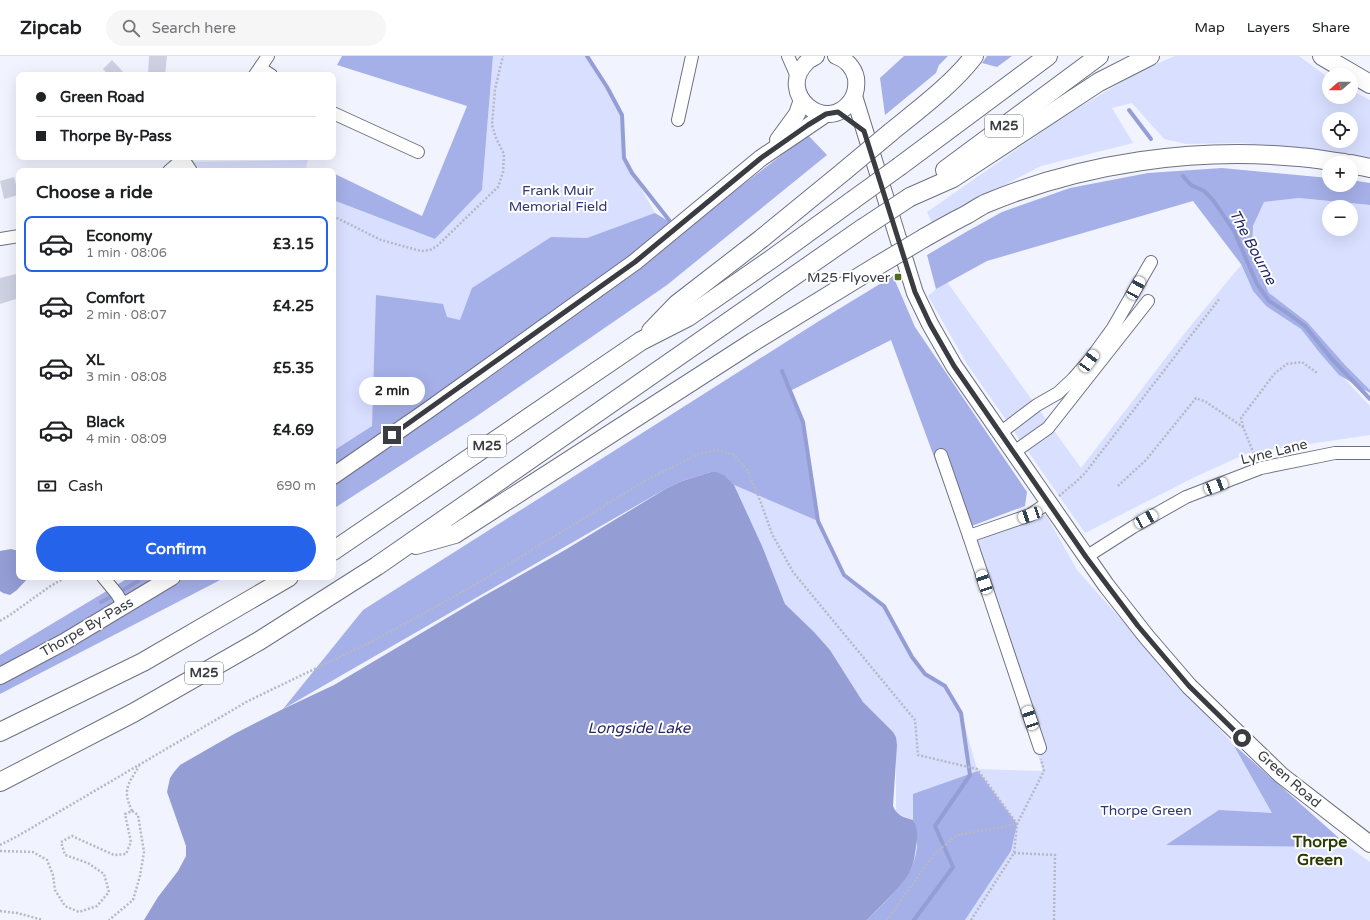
<!DOCTYPE html>
<html lang="en">
<head>
<meta charset="utf-8">
<style>
	body { margin:0; font-family:"Varela Round",sans-serif; background:#f6f6f6; color:#202124; height:100vh; display:flex; flex-direction:column; font-size:15px; white-space:nowrap }
	* { box-sizing:border-box; margin:0 }
	p { font-size:13px; color:#757577 }
	.icon { flex:none; width:22px; height:22px; fill:none; stroke:currentColor; stroke-width:2; stroke-linecap:round; stroke-linejoin:round }
	.map { position:relative; flex:1; overflow:hidden }
	.drawer { position:absolute; left:16px; top:112px; width:320px; height:412px; display:flex; flex-direction:column; background:#fff; border-radius:8px; box-shadow:0 4px 16px #0002 }
	.drawer>* { flex:none }
	.hud { position:absolute; left:16px; top:16px; width:320px; height:88px; border-radius:8px; box-shadow:0 4px 16px #0002; display:grid; align-content:center; height:88px; padding:0 20px; background:#fff }
	.needle { width:26px; rotate:250deg }
	.fabs { position:absolute; left:1322px; top:12px; display:grid; gap:8px }
	.fabs a { display:grid; place-items:center; width:36px; height:36px; border-radius:50%; background:#fff; box-shadow:0 4px 16px #0002; font-size:20px }
	.end { position:absolute; width:18px; height:18px; margin:-9px; border:5px solid #3a3c42; background:#fff; box-shadow:0 0 0 2px #fff }
	.from { border-radius:50% }
	.bubble { position:absolute; height:28px; border-radius:14px; background:#fff; box-shadow:0 4px 16px #0002; font-size:13px; font-weight:700; line-height:28px; text-align:center }
	.car { position:absolute; width:12px; height:24px; margin:-12px -6px; border-radius:5px; box-shadow:0 0 3px 1px #0007; background:linear-gradient(#fff 24%,#345 0 40%,#fff 0 76%,#345 0 86%,#fff 0) }
	.hud b { display:flex; align-items:center; gap:14px; height:38px; font-size:15px }
	.hud b+b { border-top:1px solid #e0e0e0 }
	.hud i { width:10px; height:10px; background:#202124 }
	ul { padding:0; list-style:none }
	li { display:flex; align-items:center; gap:12px; height:56px; margin:0 8px 6px; padding:0 12px; border:2px solid transparent; border-radius:8px }
	li div { flex:1 }
	li b { display:block; font-size:15px }
	li em { font-style:normal; font-weight:700 }
	li.on { border-color:#2563eb }
	li>.icon { width:36px; height:36px; stroke-width:1.5 }
	h2 { padding:0 20px; font-size:18px; line-height:48px }
	.pay { display:flex; align-items:center; gap:10px; height:44px; padding:0 20px; font-size:15px }
	.pay p { margin-inline-start:auto }
	.button { display:flex; gap:8px; margin-top:auto; padding:8px 20px }
	.button a { flex:1; height:46px; border-radius:24px; background:#2563eb; color:#fff; font-size:16px; font-weight:700; line-height:46px; text-align:center }
	header { display:flex; align-items:center; gap:24px; box-sizing:border-box; height:56px; padding:0 20px; background:#fff; border-bottom:1px solid #e0e0e0 }
	header strong { font-size:19px }
	nav { display:flex; gap:22px; margin-inline-start:auto; font-size:14px }
	.search { width:280px; height:36px; background:#f6f6f6; display:flex; align-items:center; gap:10px; box-sizing:border-box; padding:0 14px; border-radius:22px; color:#757577; font-size:15px }
	.map>svg:first-child { display:block }
	.green { fill:#d9dfff; fill-rule:evenodd }
	.forest { fill:#a5b0e8 }
	.water { fill:#949ed5 }
	.lines { fill:none; stroke-linecap:round; stroke-linejoin:round }
	.stream { stroke:#949ed5; stroke-width:4 }
	.building { fill:#cdd1e2 }
	.minor-casing { stroke:#6e7181; stroke-width:14 }
	.major-casing { stroke:#6e7181; stroke-width:18 }
	.highway-casing { stroke:#6e7181; stroke-width:20 }
	.path { stroke:#b6b8c2; stroke-width:2.5; stroke-dasharray:2 2; stroke-linecap:butt }
	.minor { stroke:#fff; stroke-width:12 }
	.major { stroke:#fff; stroke-width:16 }
	.highway { stroke:#fff; stroke-width:18 }
	.highway-bridge-casing { stroke:#6e7181; stroke-width:20; stroke-linecap:butt }
	.highway-bridge { stroke:#fff; stroke-width:18 }
	.route { stroke:#3a3c42; stroke-width:5 }
	.poi-dot { fill:#516a1c; stroke:#fff; stroke-width:1.5 }
	.labels { text-anchor:middle; dominant-baseline:central; stroke-width:4; stroke-linejoin:round; paint-order:stroke }
	.shield { fill:#fff; stroke:#75767b; stroke-width:1 }
	.shield-label { font-size:13px; font-weight:bold; fill:#3a3c42 }
	.park-label { font-size:14px; fill:#2f3577; stroke:#fff }
	.poi-label { font-size:14px; fill:#3a3c42; stroke:#fff; text-anchor:end }
	.street-label { font-size:14px; fill:#3a3c42; stroke:#fff }
	.water-label { font-size:15px; font-style:italic; fill:#242767; stroke:#fff }
	.quarter-label { font-size:16px; font-weight:bold; fill:#2a3b02; stroke:#fff }
</style>
</head>
<body>
<header>
<strong>Zipcab</strong>
<div class="search"><svg class="icon" aria-label="search" viewBox="0 0 24 24"><circle cx="10" cy="10" r="6"/><path d="M15 15l6 6"/></svg>Search here</div>
<nav><a>Map</a><a>Layers</a><a>Share</a></nav>
</header>
<div class="map">
<svg width="1370" height="864" viewBox="0 0 1370 864">
	<rect width="100%" height="100%" fill="#f1f4ff"/>
	<g class="green">
		<path d="M493,0H586L622,59L624,102L655,157L650,168L372,370L333,395V144L435,183L482,134Z"/>
		<path d="M1175,0H1299L1329,22V41H1351V34L1370,44V105L1315,93L1241,87L1186,88L1164,83L1132,47L1112,52L1133,87L1041,110L932,167L927,156L1063,61L1140,15ZM1329,63H1351V85H1329Z"/>
		<path d="M308,104L305,115H201L194,106Z"/>
		<path d="M1299,142L1370,149V334L1269,237L1257,211L1252,193L1253,170L1264,146ZM1329,151H1351V173H1329Z"/>
		<path d="M1241,209L1253,235L1266,250L1301,273L1319,296L1370,350V379L1248,397L1195,421L1085,477L967,308L928,240L936,233L947,226L1081,412L1188,273Z"/>
		<path d="M734,429L818,465L844,519L884,550L912,601L925,618L945,630L961,657L977,713L1043,715L969,480L1046,459L1077,514L1233,688L1349,791L1370,806V864H965L1011,795L913,738V764L896,757V681L863,646L830,594L785,548Z"/>
	</g>
	<g class="forest">
		<path d="M342,0H493L482,134L435,183L333,144V117L422,160L467,50L337,9Z"/>
		<path d="M904,0H948L939,9L936,17L885,59L880,22Z"/>
		<path d="M987,0H1012L997,11L982,7Z"/>
		<path d="M808,79L827,99L667,229L474,362L333,453V395L372,370L376,239L443,248L447,261L460,264L472,232L551,181L587,182L655,157L683,174Z"/>
		<path d="M1222,112L1329,122V129H1351V124L1370,127V149L1299,142L1264,146L1253,170L1252,193L1257,211L1269,237L1307,266L1345,309L1370,334V337L1339,319L1319,296L1301,273L1266,250L1253,235L1241,208L1193,145L987,205L936,233L927,199L966,176L1002,156L1070,132L1148,117Z"/>
		<path d="M893,220L915,271L1027,436L1025,450L961,474L891,284L790,335L803,366L818,465L734,429L714,415L682,425L667,432L283,653L363,554L819,265Z"/>
		<path d="M130,521H226L0,638V599Z"/>
		<path d="M1233,688L1349,791L1166,789L1219,754L1272,757Z"/>
		<path d="M978,715L1017,768L1011,795L965,864H867C888,842 918,819 917,785C917,778 914,770 913,763C913,755 913,746 913,738Z"/>
	</g>
	<g class="water">
		<path d="M714,415L725,420L734,429L762,490L785,548L814,576L830,594L863,646L893,676L896,681L897,689L893,750C897,760 904,761 913,764C918,772 918,781 916,791C915,799 914,807 910,815C903,830 879,851 867,864H144L158,841L178,815L186,800V790L167,736L170,722L174,716L180,709L234,678L283,653L334,629L482,541L565,494L667,432L682,425Z"/>
		<path d="M11,493L19,495V521H29L17,534L10,539L3,537L0,535V495Z"/>
	</g>
	<g class="lines">
		<g class="stream">
			<path d="M587,0L607,31L622,59L624,102L632,117L669,164"/>
			<path d="M1129,54L1151,83"/>
			<path d="M1183,120L1191,129L1204,135L1213,144L1234,175L1257,228L1269,245L1286,256L1305,270L1331,302L1370,343"/>
			<path d="M782,315L803,366L818,465L844,519L884,550L912,601L925,618L945,630L961,657L970,719L935,770L953,811L914,864"/>
			<path d="M120,536L138,525"/>
			<path d="M101,546L115,539"/>
		</g>
	</g>
	<g class="building">
		<path d="M149,0H167L165,19L148,18Z"/>
		<path d="M112,4L126,19H108L103,13Z"/>
		<path d="M14,121L19,139L4,143L0,125Z"/>
		<path d="M16,218L19,230V242L0,248V222Z"/>
	</g>
	<g class="lines">
		<defs>
			<g id="minor">
				<path d="M788,0L798,23"/>
				<path d="M260,12L271,19"/>
				<path d="M255,19L268,0"/>
				<path d="M333,57L418,96"/>
				<path d="M678,64L692,0"/>
				<path d="M183,103L191,115"/>
				<path d="M169,115L185,101"/>
				<path d="M0,183L19,180"/>
				<path d="M1000,377L1037,349L1058,337L1073,323L1089,305L1113,272L1151,206"/>
				<path d="M1014,396L1048,372L1148,245"/>
				<path d="M941,399L969,480L1040,692"/>
				<path d="M969,480L1030,459L1049,446"/>
				<path d="M1086,501L1133,471L1186,441L1261,412L1335,397H1370"/>
				<path d="M103,521L117,538L124,550"/>
			</g>
			<g id="major">
				<path d="M816,0C813,2 808,4 806,7C776,37 826,80 851,45C856,38 857,31 856,22C854,12 846,3 836,0"/>
				<path d="M854,40L915,237L930,268L954,310L1106,529L1146,580L1189,630L1281,719L1370,788"/>
				<path d="M778,84L797,58L802,44"/>
				<path d="M333,420L427,355L635,206L761,102L826,58"/>
				<path d="M0,620L64,586L172,521"/>
			</g>
			<g id="highway">
				<path d="M1322,0L1370,28"/>
				<path d="M891,76C918,54 953,28 974,0"/>
				<path d="M1351,108L1370,112"/>
				<path d="M900,110L1048,0"/>
				<path d="M945,114L1099,0"/>
				<path d="M910,141L953,122L1099,26L1150,0"/>
				<path d="M924,182C938,174 952,166 966,159C973,155 980,150 987,147C1083,107 1195,91 1299,101C1314,102 1329,105 1344,107"/>
				<path d="M651,275L677,248L761,183L843,116"/>
				<path d="M416,489L455,478L753,286L877,210"/>
				<path d="M333,495L641,285L688,261L773,202L853,144"/>
				<path d="M0,676L143,606L289,521"/>
				<path d="M0,726L133,657L259,585L377,510L863,172"/>
			</g>
		</defs>
		<use href="#minor" class="minor-casing"/>
		<use href="#major" class="major-casing"/>
		<use href="#highway" class="highway-casing"/>
		<g class="path">
			<path d="M333,160L381,184L421,195L430,194L437,190L498,131L503,116L504,98L496,82L492,69L495,33L503,0"/>
			<path d="M1243,371L1241,362L1275,317L1287,308L1302,306L1317,317"/>
			<path d="M1118,430L1146,404L1196,342L1206,346L1243,371L1256,403"/>
			<path d="M1059,440L1077,425L1085,417L1220,242"/>
			<path d="M0,565L10,559L49,531L66,521"/>
			<path d="M132,755C122,733 128,729 139,710"/>
			<path d="M0,789L16,781L248,645L377,583L471,531L650,422L699,398L717,394L734,399L748,415L761,447L772,478L793,516L915,664L918,699L977,713L1017,768L957,779L935,797L887,864"/>
			<path d="M0,795L33,796L47,804L53,819L55,834L65,850L79,856L97,850L109,836L104,818L88,807L65,799L61,786L72,780L114,799L126,798L131,786L125,758L132,755L138,759L144,796L140,820L133,844L109,864"/>
			<path d="M1014,797L1055,799L1054,864"/>
			<path d="M0,855L17,857L43,864"/>
			<path d="M971,864L1014,797L1017,768L1044,715L1041,703"/>
		</g>
		<use href="#minor" class="minor"/>
		<use href="#major" class="major"/>
		<use href="#highway" class="highway"/>
		<defs>
			<g id="highway-bridge">
				<path d="M843,116L891,76"/>
				<path d="M853,144L900,110"/>
				<path d="M863,172L910,141"/>
				<path d="M877,210L924,182"/>
			</g>
		</defs>
		<use href="#highway-bridge" class="highway-bridge-casing"/>
		<use href="#highway-bridge" class="highway-bridge"/>
	</g>
	<g class="lines">
		<path class="route" d="M392,379L635,206L761,102L808,69L826,58L838,56L864,75L915,236L930,268L954,310L1086,501L1138,570L1189,630L1242,682"/>
	</g>
	<rect class="poi-dot" x="894" y="217" width="8" height="8" rx="2"/>
	<g class="labels">
		<g class="shield">
			<rect x="985" y="59" width="38" height="22" rx="3"/>
			<rect x="468" y="379" width="38" height="22" rx="3"/>
			<rect x="185" y="606" width="38" height="22" rx="3"/>
		</g>
		<g class="shield-label">
			<text x="1004" y="70">M25</text>
			<text x="487" y="390">M25</text>
			<text x="204" y="617">M25</text>
		</g>
		<g class="park-label">
			<text x="558" y="134">Frank Muir<tspan x="558" dy="16">Memorial Field</tspan></text>
			<text x="1146" y="754">Thorpe Green</text>
		</g>
		<g class="poi-label">
			<text x="890" y="221">M25 Flyover</text>
		</g>
		<g class="street-label">
			<text transform="translate(1274 396) rotate(-14)">Lyne Lane</text>
			<text transform="translate(87 571) rotate(-30)">Thorpe By-Pass</text>
			<text transform="translate(1289 723) rotate(41)">Green Road</text>
		</g>
		<g class="water-label">
			<text transform="translate(1253 191) rotate(62)">The Bourne</text>
			<text x="639" y="672">Longside Lake</text>
		</g>
		<g class="quarter-label">
			<text x="1320" y="786">Thorpe<tspan x="1320" dy="18">Green</tspan></text>
		</g>
	</g>
</svg>
<div class="fabs">
<a><svg class="needle" viewBox="-14 -14 28 28"><path d="M0-13l5 13h-10z" fill="#e53935"/><path d="M0 13l5-13h-10z" fill="#757577"/></svg></a>
<a><svg class="icon" aria-label="locate" viewBox="0 0 24 24"><circle cx="12" cy="12" r="6"/><path d="M12 2v4M12 18v4M2 12h4M18 12h4"/></svg></a>
<a>+</a>
<a>−</a>
</div>
<i class="end from" style="left:1242px;top:682px"></i>
<i class="end" style="left:392px;top:379px"></i>
<div class="bubble" style="left:359px;top:321px;width:66px">2 min</div>
<i class="car" style="left:1136px;top:232px;rotate:29deg"></i>
<i class="car" style="left:1089px;top:305px;rotate:36deg"></i>
<i class="car" style="left:1216px;top:430px;rotate:69deg"></i>
<i class="car" style="left:1030px;top:459px;rotate:251deg"></i>
<i class="car" style="left:1146px;top:463px;rotate:61deg"></i>
<i class="car" style="left:984px;top:526px;rotate:342deg"></i>
<i class="car" style="left:1030px;top:662px;rotate:341deg"></i>
<div class="hud">
<b><i class="from"></i>Green Road</b>
<b><i></i>Thorpe By-Pass</b>
</div>
<section class="drawer">
<h2>Choose a ride</h2>
<ul>
<li class="on"><svg class="icon" aria-label="car" viewBox="0 0 24 24"><path d="M5 17H2v-5l4-1 3-4h7l3 4 3 1v5h-3M9 17h6M6 11h13"/><circle cx="7" cy="17" r="2"/><circle cx="17" cy="17" r="2"/></svg><div><b>Economy</b><p>1 min · 08:06</p></div><em>£3.15</em></li>
<li><svg class="icon" aria-label="car" viewBox="0 0 24 24"><path d="M5 17H2v-5l4-1 3-4h7l3 4 3 1v5h-3M9 17h6M6 11h13"/><circle cx="7" cy="17" r="2"/><circle cx="17" cy="17" r="2"/></svg><div><b>Comfort</b><p>2 min · 08:07</p></div><em>£4.25</em></li>
<li><svg class="icon" aria-label="car" viewBox="0 0 24 24"><path d="M5 17H2v-5l4-1 3-4h7l3 4 3 1v5h-3M9 17h6M6 11h13"/><circle cx="7" cy="17" r="2"/><circle cx="17" cy="17" r="2"/></svg><div><b>XL</b><p>3 min · 08:08</p></div><em>£5.35</em></li>
<li><svg class="icon" aria-label="car" viewBox="0 0 24 24"><path d="M5 17H2v-5l4-1 3-4h7l3 4 3 1v5h-3M9 17h6M6 11h13"/><circle cx="7" cy="17" r="2"/><circle cx="17" cy="17" r="2"/></svg><div><b>Black</b><p>4 min · 08:09</p></div><em>£4.69</em></li>
</ul>
<div class="pay"><svg class="icon" aria-label="cash" viewBox="0 0 24 24"><path d="M3 7h18v10H3z"/><circle cx="12" cy="12" r="2"/></svg>Cash<p>690 m</p></div>
<div class="button"><a>Confirm</a></div>
</section>
</div>
</body>
</html>
